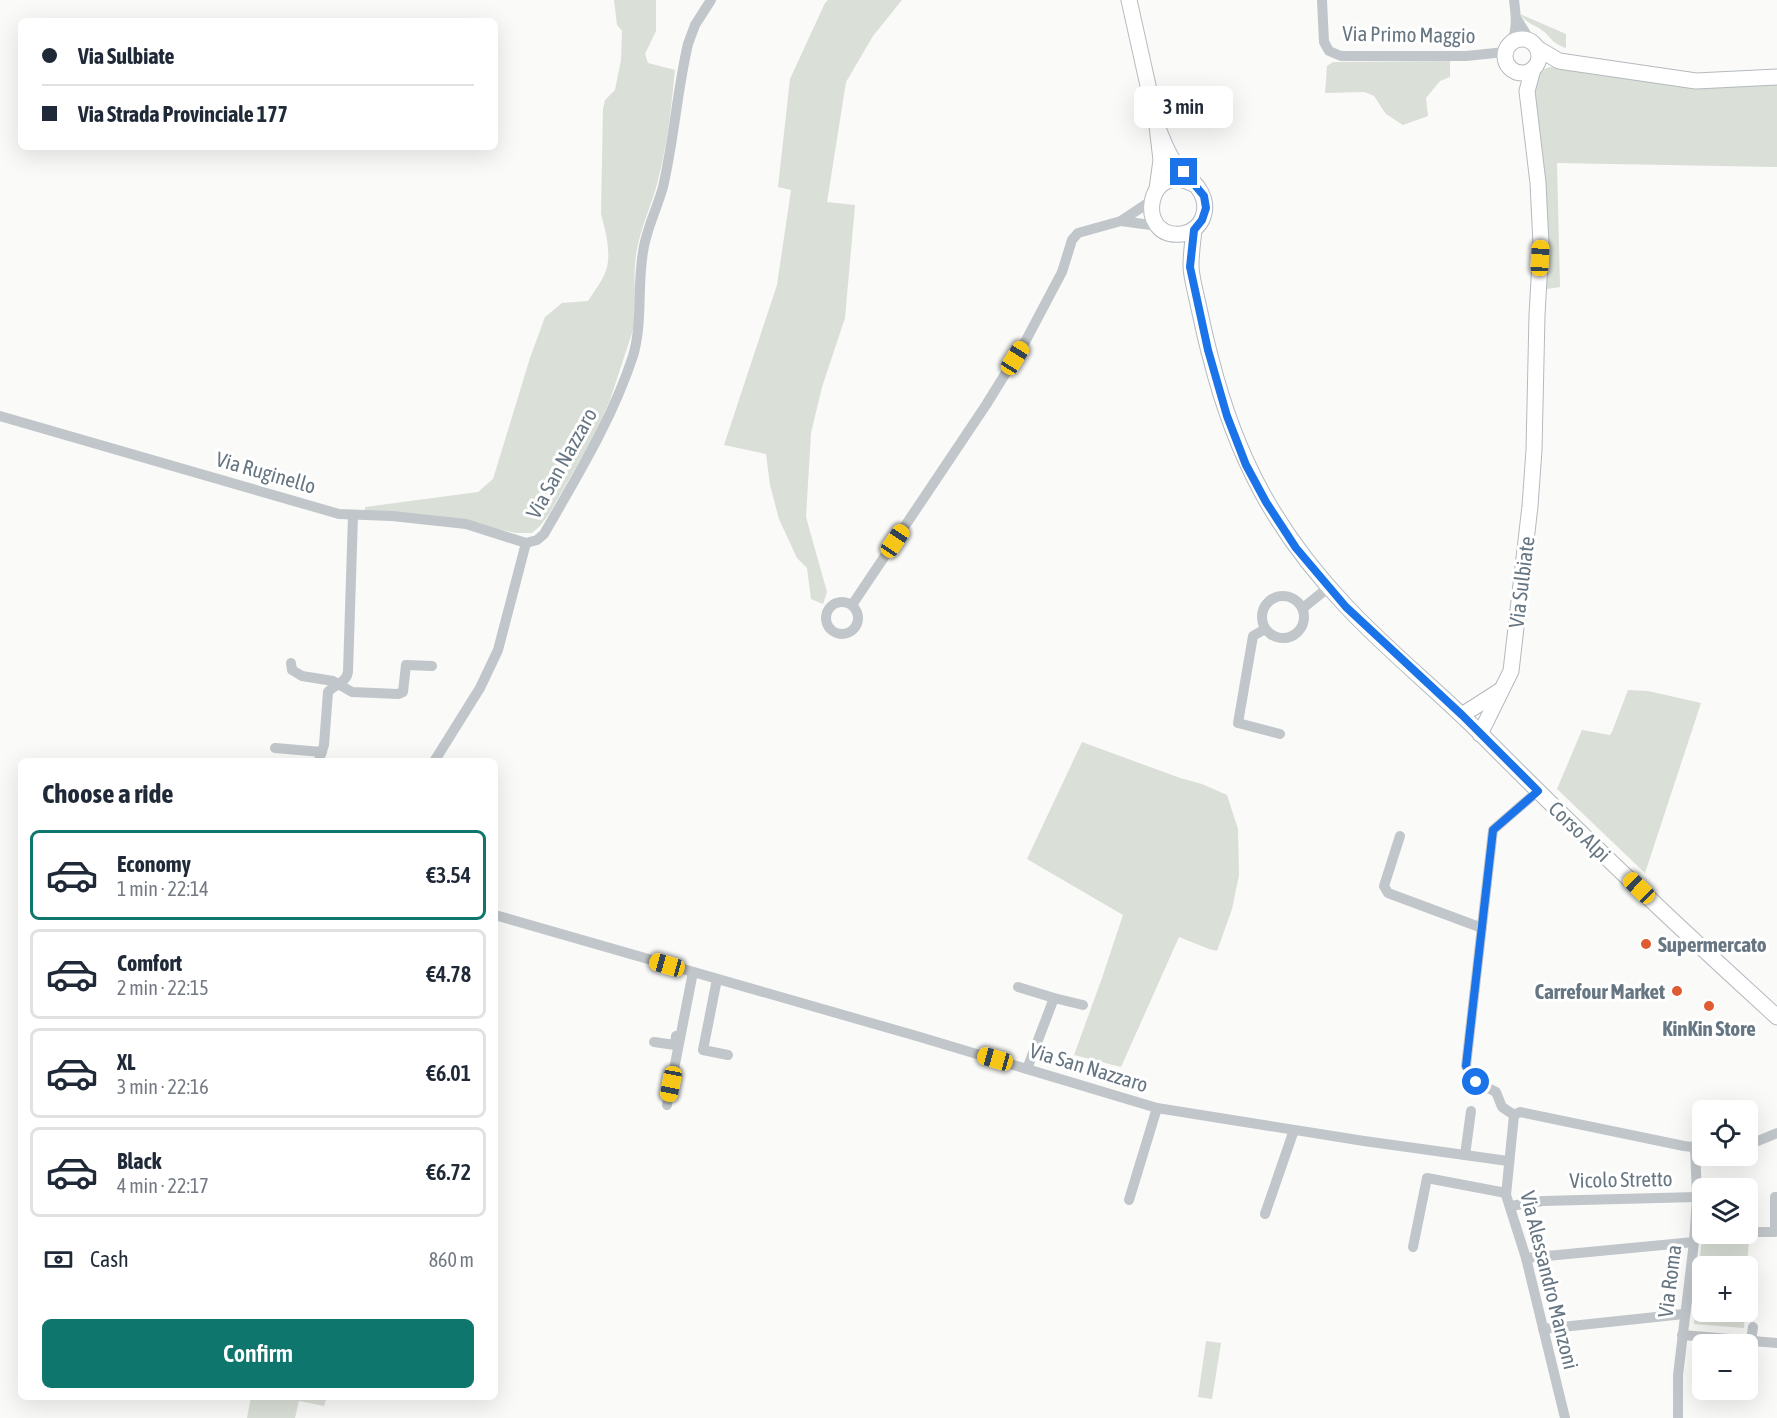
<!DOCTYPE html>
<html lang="en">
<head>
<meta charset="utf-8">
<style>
	body { margin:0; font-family:"Asap Condensed",sans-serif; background:#f2f2f3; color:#1f2937; height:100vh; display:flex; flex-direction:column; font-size:22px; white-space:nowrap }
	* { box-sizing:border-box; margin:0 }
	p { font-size:20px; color:#747a83 }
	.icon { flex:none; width:33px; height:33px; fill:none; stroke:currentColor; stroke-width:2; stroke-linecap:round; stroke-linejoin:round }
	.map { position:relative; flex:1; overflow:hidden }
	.sheet { position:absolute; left:18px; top:758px; width:480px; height:642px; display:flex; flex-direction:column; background:#fff; border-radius:9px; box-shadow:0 6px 24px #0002 }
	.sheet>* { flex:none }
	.hud { position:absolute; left:18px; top:18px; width:480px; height:132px; border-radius:9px; box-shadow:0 6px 24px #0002; display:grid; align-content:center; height:132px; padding:0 24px; background:#fff }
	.fabs { position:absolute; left:1692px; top:1100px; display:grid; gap:12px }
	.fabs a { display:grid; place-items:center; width:66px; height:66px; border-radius:9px; background:#fff; box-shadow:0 6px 24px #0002; font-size:30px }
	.end { position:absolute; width:27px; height:27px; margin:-14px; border:8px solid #1a73e8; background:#fff; box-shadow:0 0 0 3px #fff }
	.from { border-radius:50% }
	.bubble { position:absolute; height:42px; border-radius:9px; background:#fff; box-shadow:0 6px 24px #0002; font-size:20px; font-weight:600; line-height:42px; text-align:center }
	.car { position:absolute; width:18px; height:36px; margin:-18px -9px; border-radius:8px; box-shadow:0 0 4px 2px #0007; background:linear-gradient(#f5c518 24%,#345 0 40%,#f5c518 0 76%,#345 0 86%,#f5c518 0) }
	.hud b { display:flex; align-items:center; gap:21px; height:57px; font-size:22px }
	.hud b+b { border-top:2px solid #e0e1e3 }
	.hud i { width:15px; height:15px; background:#1f2937 }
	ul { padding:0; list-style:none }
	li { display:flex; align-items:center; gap:18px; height:90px; margin:0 12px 9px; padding:0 12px; border:3px solid #e0e1e3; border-radius:9px }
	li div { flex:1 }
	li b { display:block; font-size:22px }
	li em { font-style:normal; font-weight:600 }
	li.current { border-color:#0f766e }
	li>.icon { width:54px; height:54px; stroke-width:1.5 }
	h2 { padding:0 24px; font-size:27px; line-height:72px }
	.pay { display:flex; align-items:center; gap:15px; height:66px; padding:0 24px; font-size:22px }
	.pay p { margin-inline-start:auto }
	.button { display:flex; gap:12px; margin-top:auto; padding:12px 24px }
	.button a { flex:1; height:69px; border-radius:9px; background:#0f766e; color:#fff; font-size:24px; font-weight:600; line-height:69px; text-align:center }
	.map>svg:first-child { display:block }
	.green { fill:#dadfd7 }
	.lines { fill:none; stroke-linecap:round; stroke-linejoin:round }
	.secondary-casing { stroke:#b4babe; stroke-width:17 }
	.street { stroke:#c1c6ca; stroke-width:10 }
	.secondary { stroke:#fff; stroke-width:15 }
	.route { stroke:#1a73e8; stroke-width:8 }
	.poi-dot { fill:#df5b32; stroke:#fff; stroke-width:2 }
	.labels { text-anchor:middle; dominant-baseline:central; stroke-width:6; stroke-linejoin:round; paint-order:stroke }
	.street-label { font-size:21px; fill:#667682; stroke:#fff }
	.poi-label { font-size:21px; font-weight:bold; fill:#667682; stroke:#fff; text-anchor:start }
</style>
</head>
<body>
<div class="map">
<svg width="1777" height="1418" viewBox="0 0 1777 1418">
	<rect width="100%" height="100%" fill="#fafaf8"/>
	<g class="green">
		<path d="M614,0H656V31L645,54L648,63L675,70C671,110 667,149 656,188C650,208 641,228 637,249C632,275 637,301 634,327L610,400L594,436L549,514L540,526L532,533H516L490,528L365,513V507L478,492L493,479L530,358L545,317L562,303L588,301C595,290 604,279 607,267C611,252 605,228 601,214L603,109L605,100L615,90L621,60L622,31L617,25Z"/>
		<path d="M828,0H902L873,36L846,82L827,202L855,205L845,318L822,387L811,433L806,517L827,592L823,604L811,599L807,568L797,558L779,519L770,485L766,454L724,445L777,285L791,190L778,187L790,79L825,3Z"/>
		<path d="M1520,14L1566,34V48C1550,42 1554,40 1543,31C1535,24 1526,24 1520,14Z"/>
		<path d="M1450,61V77L1440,81L1426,98L1428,116L1403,125L1386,114L1374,96L1365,92L1325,93L1327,66L1333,62Z"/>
		<path d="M1550,67L1777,82V167L1557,163L1560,287L1547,289L1544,279L1532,91L1534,77L1541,70Z"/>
		<path d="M1628,690L1648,691L1701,703L1645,873L1557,789L1582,730L1610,735L1612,732Z"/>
		<path d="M1082,742L1180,778L1202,784L1227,795L1238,829L1239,875L1232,909L1217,951L1209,949L1179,937L1121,1067L1074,1055L1102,978L1123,915L1027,859Z"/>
		<path d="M1702,1236L1749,1239L1747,1266H1702V1311H1745L1744,1328L1694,1324Z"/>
		<path d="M1206,1341L1221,1343L1212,1399L1198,1397Z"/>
		<path d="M251,1397V1396L327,1397L324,1406L299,1401L295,1418H247Z"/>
	</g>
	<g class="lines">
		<defs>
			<g id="secondary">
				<path d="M1129,0L1157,126L1161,160L1157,189"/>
				<circle cx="1522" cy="56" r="17"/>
				<path d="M1537,48L1559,61L1696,81L1777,77"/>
				<path d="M1157,126C1162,137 1166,150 1173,160C1186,177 1212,192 1203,217C1200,226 1191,233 1182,234C1133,240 1147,155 1197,186"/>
				<path d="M1194,229C1193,241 1191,253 1191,265C1191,275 1194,285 1196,295C1201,316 1205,338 1211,359C1236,458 1276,532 1346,606C1388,651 1436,689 1479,732C1576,830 1676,925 1777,1017"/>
				<path d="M1462,715L1501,690"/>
				<path d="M1480,734L1511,671L1530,506L1534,450L1537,315L1541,244L1538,183L1527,91L1533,69"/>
			</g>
		</defs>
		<use href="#secondary" class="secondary-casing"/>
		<g class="street">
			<path d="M1322,0L1324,42L1329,51L1341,56H1466L1505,52"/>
			<path d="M1517,19L1531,42"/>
			<path d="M1510,44C1518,31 1516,15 1514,0"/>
			<path d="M1121,221L1158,226"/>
			<path d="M0,416L339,514L392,516L466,524L526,543L537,540L544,534C577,476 612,420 633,356C643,322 637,286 643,252C646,229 657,209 663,187C674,140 677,91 688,44L695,25L711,0"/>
			<circle cx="1283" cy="617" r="21"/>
			<circle cx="842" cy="618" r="16"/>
			<path d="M852,605L986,405L1025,342L1062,272L1072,240L1078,233L1121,221L1151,201"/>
			<path d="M1303,608L1329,587"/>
			<path d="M1265,629L1253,636L1238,723L1280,734"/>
			<path d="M291,663L292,670L302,676L333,681L352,692L398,694L403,692L406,665L432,666"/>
			<path d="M275,748L322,752"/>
			<path d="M319,760L324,745L328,692C335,684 346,683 348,672L353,515"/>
			<path d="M435,760L480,688L498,650L526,543"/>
			<path d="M1400,836L1384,886L1388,893L1482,928"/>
			<path d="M495,915L920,1037L1157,1108L1364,1141L1508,1161"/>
			<path d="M717,979L703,1050L728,1055"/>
			<path d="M1018,987L1054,998"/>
			<path d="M654,1042L675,1045L676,1036"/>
			<path d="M1027,1069L1054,998L1083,1005"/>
			<path d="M667,1105L693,972"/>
			<path d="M1514,1115L1502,1107L1496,1092L1476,1082L1466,1066L1493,830L1538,791"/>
			<path d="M1514,1115L1506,1195L1526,1258L1565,1418"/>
			<path d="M1514,1115L1520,1112L1684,1146L1701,1148"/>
			<path d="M1748,1145L1777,1133"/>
			<path d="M1465,1155L1471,1111"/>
			<path d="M1129,1200L1157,1108"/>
			<path d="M1510,1206L1543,1201L1697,1197"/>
			<path d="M1265,1214L1294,1130"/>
			<path d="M1748,1232H1775V1197H1777"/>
			<path d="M1413,1247L1427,1178L1506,1193"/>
			<path d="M1526,1258L1694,1242"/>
			<path d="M1543,1329L1684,1314"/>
			<path d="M1682,1335L1777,1343"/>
			<path d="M1751,1341L1753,1327"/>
			<path d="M1678,1418V1375L1694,1242L1697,1197L1695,1148"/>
		</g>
		<use href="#secondary" class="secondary"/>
	</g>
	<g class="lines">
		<path class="route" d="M1184,172L1204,196L1206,208L1202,220L1194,230L1190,267L1208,350L1227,416L1246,465L1266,502L1296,548L1346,607L1462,715L1538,791L1493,830L1466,1066L1476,1082"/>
	</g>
	<g class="poi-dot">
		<circle cx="1646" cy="944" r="6"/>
		<circle cx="1677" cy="991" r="6"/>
		<circle cx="1709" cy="1006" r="6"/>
	</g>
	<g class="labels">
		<g class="street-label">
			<text transform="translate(1409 34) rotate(1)">Via Primo Maggio</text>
			<text transform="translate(561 463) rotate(-61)">Via San Nazzaro</text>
			<text transform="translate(266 472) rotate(16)">Via Ruginello</text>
			<text transform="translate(1521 582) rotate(-83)">Via Sulbiate</text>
			<text transform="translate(1580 831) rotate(44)">Corso Alpi</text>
			<text transform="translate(1089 1067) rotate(17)">Via San Nazzaro</text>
			<text transform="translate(1621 1179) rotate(-1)">Vicolo Stretto</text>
			<text transform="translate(1550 1280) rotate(76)">Via Alessandro Manzoni</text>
			<text transform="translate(1669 1281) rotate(-83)">Via Roma</text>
		</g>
		<g class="poi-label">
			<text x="1658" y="944">Supermercato</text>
			<text x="1665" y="991" text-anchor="end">Carrefour Market</text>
			<text x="1709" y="1028" text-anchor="middle">KinKin Store</text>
		</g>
	</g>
</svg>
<div class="fabs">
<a><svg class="icon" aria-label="locate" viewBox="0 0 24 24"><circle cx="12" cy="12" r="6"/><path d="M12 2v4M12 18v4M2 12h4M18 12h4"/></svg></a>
<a><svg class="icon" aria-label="layers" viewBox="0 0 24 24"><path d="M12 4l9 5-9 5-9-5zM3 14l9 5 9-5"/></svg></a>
<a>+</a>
<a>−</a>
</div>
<i class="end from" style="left:1476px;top:1082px"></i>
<i class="end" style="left:1184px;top:172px"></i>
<div class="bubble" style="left:1134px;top:86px;width:99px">3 min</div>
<i class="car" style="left:1540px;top:258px;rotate:3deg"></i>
<i class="car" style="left:1015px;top:358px;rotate:32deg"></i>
<i class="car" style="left:895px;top:541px;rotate:34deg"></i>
<i class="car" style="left:1639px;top:888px;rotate:314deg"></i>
<i class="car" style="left:667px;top:965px;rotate:286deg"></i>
<i class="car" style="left:995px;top:1059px;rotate:286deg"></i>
<i class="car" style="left:671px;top:1084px;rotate:191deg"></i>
<div class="hud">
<b><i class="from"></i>Via Sulbiate</b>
<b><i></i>Via Strada Provinciale 177</b>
</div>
<section class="sheet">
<h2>Choose a ride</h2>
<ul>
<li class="current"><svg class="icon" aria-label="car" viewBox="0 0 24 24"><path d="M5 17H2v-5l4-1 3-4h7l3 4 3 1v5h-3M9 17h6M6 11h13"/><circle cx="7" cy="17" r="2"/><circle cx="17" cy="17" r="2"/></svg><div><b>Economy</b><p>1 min · 22:14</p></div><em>€3.54</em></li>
<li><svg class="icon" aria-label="car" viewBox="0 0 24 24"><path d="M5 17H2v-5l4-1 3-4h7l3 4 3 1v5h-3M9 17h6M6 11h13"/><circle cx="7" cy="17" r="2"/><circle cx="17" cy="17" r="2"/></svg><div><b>Comfort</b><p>2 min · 22:15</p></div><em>€4.78</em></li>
<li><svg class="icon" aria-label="car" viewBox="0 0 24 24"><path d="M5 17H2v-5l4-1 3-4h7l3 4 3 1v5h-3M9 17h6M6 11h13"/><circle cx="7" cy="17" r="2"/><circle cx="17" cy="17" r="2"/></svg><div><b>XL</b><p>3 min · 22:16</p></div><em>€6.01</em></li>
<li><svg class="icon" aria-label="car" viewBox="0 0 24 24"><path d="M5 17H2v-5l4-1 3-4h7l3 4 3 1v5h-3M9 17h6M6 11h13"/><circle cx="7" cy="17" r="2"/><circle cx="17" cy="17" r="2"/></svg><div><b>Black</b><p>4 min · 22:17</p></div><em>€6.72</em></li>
</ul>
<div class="pay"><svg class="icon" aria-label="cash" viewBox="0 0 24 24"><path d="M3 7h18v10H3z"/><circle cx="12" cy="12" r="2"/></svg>Cash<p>860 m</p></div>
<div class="button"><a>Confirm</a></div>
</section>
</div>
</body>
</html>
